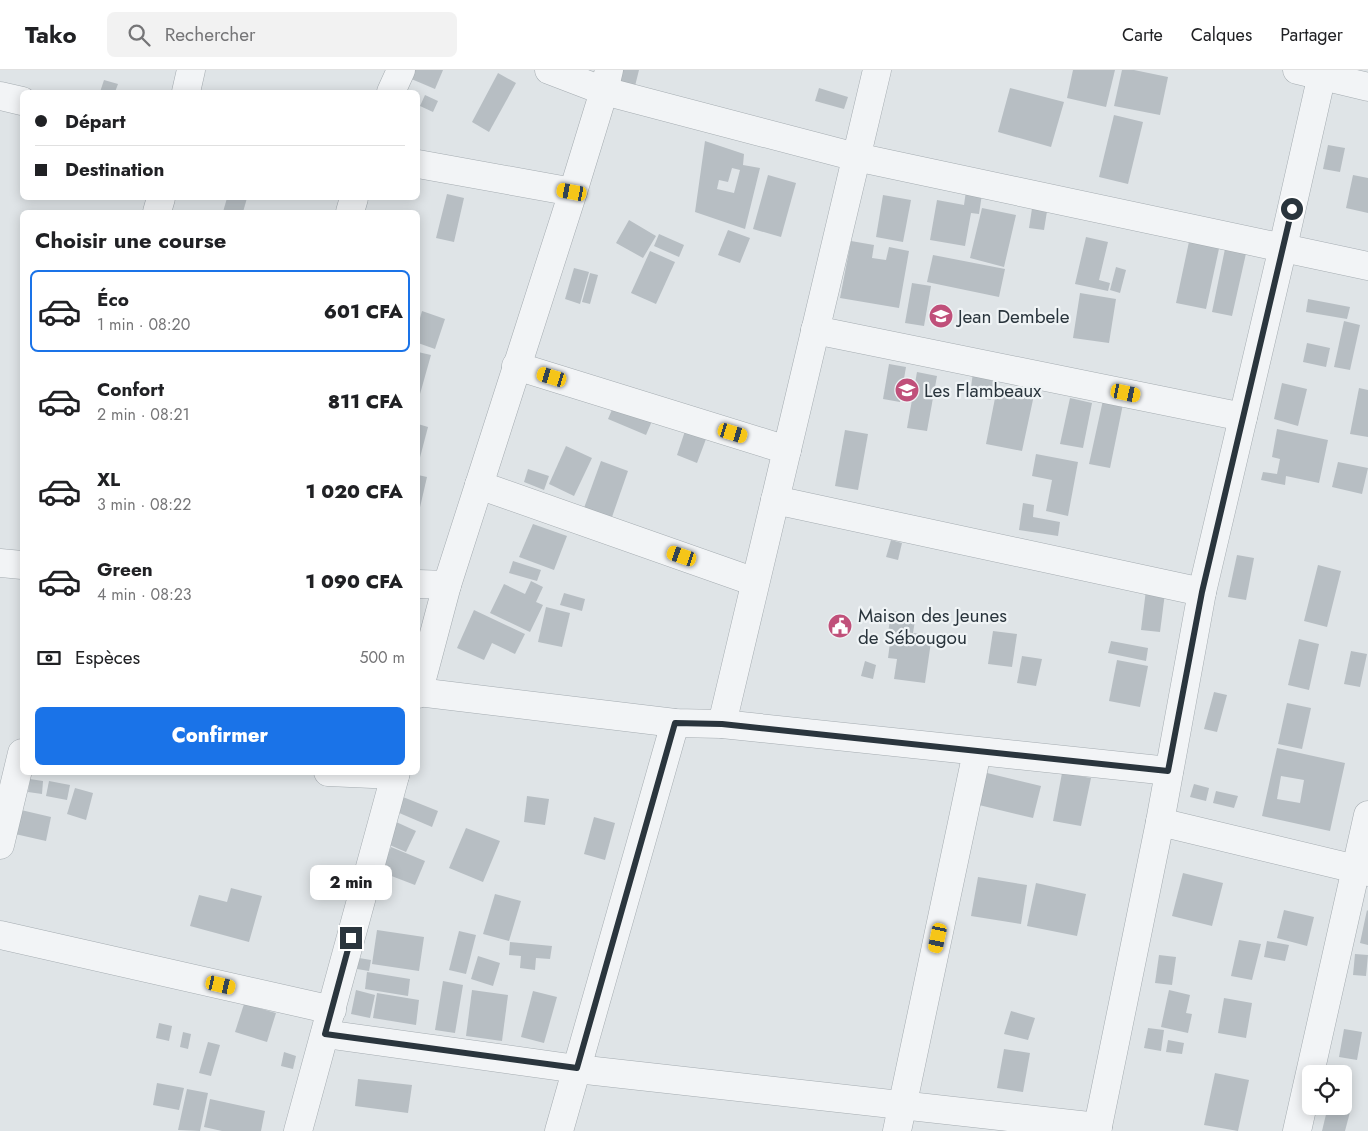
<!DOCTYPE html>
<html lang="fr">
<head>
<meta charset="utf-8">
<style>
	body { margin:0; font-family:Jost,sans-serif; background:#f2f2f2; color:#202124; height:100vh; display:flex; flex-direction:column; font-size:19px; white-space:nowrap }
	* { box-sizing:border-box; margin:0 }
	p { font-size:16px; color:#757577 }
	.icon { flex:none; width:28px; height:28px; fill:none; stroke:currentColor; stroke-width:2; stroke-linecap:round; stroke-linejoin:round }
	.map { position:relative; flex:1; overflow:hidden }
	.drawer { position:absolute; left:20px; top:140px; width:400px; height:565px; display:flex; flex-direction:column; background:#fff; border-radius:8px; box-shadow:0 2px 12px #0003 }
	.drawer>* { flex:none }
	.banner { position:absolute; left:20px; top:20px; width:400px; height:110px; border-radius:8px; box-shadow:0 2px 12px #0003; display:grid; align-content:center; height:110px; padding:0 15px; background:#fff }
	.buttons { position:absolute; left:1302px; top:995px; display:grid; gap:10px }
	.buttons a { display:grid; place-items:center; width:50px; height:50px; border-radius:8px; background:#fff; box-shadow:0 2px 12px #0003; font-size:25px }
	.end { position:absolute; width:22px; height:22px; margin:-11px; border:6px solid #2a353d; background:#fff; box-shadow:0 0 0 2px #fff }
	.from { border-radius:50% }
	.bubble { position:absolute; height:35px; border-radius:8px; background:#fff; box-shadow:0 2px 12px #0003; font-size:16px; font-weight:800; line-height:35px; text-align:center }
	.car { position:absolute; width:15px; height:30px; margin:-15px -8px; border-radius:6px; box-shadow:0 0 4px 1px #0007; background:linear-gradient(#f5c518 24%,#345 0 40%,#f5c518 0 76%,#345 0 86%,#f5c518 0) }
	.banner b { display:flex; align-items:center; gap:18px; height:48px; font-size:19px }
	.banner b+b { border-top:1px solid #e0e0e0 }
	.banner i { width:12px; height:12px; background:#202124 }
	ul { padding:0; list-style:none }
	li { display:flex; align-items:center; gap:15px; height:82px; margin:0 10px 8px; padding:0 5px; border:2px solid transparent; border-radius:8px }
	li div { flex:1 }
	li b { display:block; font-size:19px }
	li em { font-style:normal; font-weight:800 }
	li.on { border-color:#1a73e8 }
	li>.icon { width:45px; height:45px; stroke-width:1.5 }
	h2 { padding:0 15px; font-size:22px; line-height:60px }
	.pay { display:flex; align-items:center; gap:12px; height:55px; padding:0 15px; font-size:19px }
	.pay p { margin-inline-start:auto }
	.cta { display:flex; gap:10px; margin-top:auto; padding:10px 15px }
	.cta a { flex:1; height:58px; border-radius:8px; background:#1a73e8; color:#fff; font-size:20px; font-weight:800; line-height:58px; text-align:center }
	header { display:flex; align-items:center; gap:30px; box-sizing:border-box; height:70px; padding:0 25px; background:#fff; border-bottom:1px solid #e0e0e0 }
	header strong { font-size:24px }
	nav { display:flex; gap:28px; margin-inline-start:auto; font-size:18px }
	.search { width:350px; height:45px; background:#f2f2f2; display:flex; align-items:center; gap:12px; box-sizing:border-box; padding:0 18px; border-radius:8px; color:#757577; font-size:19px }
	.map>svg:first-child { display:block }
	.building { fill:#b7bec3; fill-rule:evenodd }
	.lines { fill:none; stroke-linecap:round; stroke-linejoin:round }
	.minor-casing { stroke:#a5acb1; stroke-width:29 }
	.minor { stroke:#f2f4f6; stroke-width:28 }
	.route { stroke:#2a353d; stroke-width:6 }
	.labels { text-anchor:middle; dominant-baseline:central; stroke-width:4.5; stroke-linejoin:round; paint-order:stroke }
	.poi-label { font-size:19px; fill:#2a353d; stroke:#eff3f5; text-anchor:start }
</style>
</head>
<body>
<header>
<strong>Tako</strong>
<div class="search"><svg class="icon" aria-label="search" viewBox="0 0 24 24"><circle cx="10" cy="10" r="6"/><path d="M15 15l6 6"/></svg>Rechercher</div>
<nav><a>Carte</a><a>Calques</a><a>Partager</a></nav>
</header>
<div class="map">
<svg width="1368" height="1061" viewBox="0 0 1368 1061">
	<rect width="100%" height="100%" fill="#dfe4e7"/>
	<g class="building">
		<path d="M413,0H443L435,19L409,8Z"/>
		<path d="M615,0H639L634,20L611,14Z"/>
		<path d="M1073,0H1115L1106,37L1067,28Z"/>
		<path d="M1122,0H1134L1168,7L1160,45L1114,36Z"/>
		<path d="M498,3L516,13L489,62L472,52Z"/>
		<path d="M104,10L118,14L115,22H100Z"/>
		<path d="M819,18L848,27L844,39L815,31Z"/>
		<path d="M1010,18L1064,32L1051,77L998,62Z"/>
		<path d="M425,25L438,31L433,42L420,36Z"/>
		<path d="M1114,45L1143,52L1128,114L1099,107Z"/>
		<path d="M705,71L744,84L743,95L760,98L745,159L695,142ZM732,98L740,100L734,123L717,119L719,110L728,112Z"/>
		<path d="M1328,75L1345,78L1340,102L1323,99Z"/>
		<path d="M768,105L796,113L781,167L753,159Z"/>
		<path d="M1353,105L1368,108V143L1346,138Z"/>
		<path d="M966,121L982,124L979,144L971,143L965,176L930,170L937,130L964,135Z"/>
		<path d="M447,124L464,128L454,172L436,168Z"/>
		<path d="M883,125L911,130L903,172L876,167Z"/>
		<path d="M227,128H247L243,142H223Z"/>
		<path d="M1033,132L1048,135L1044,160L1029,158Z"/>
		<path d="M982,138L1016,145L1004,197L970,188Z"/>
		<path d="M629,150L656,166L643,188L616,173Z"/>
		<path d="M728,160L750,168L740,193L718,185Z"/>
		<path d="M659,164L684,175L679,187L654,176Z"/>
		<path d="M1086,167L1108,172L1099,210L1110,213L1108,221L1075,214Z"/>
		<path d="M1190,167L1220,174L1206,239L1176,233Z"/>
		<path d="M851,171L874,175L872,188L886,190L889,177L909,181L899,238L840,228Z"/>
		<path d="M1226,174L1247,179L1232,246L1212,242Z"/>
		<path d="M650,181L675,192L656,234L631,223Z"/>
		<path d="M933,185L1005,199L999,227L927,212Z"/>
		<path d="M1116,197L1126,200L1120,223L1110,220Z"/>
		<path d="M574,198L589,202L580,234L565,229Z"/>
		<path d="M590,203L598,205L590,234L582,232Z"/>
		<path d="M912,213L931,216L924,256L905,253Z"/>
		<path d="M1080,223L1116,229L1109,273L1073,268Z"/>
		<path d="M1308,229L1350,237L1347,249L1306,242Z"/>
		<path d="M422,241L445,249L435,279L418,273V255Z"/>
		<path d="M1344,251L1360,255L1350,300L1334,297Z"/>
		<path d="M1307,273L1330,278L1326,297L1303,292Z"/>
		<path d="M418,282L431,285L420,324L418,323Z"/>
		<path d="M889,294L906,297L900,332L883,329Z"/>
		<path d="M917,302L937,306L927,361L907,358Z"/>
		<path d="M973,302L995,306L991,330L970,326Z"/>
		<path d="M1282,313L1307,319L1298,356L1274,349Z"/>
		<path d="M997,318L1034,325L1022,381L986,374Z"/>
		<path d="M1359,318L1368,320V367L1350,364Z"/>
		<path d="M1070,328L1092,333L1083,378L1060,374Z"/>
		<path d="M1103,330L1123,334L1110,398L1089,394Z"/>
		<path d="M614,335L652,351L646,365L608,349Z"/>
		<path d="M418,354L428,357L418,395Z"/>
		<path d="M1277,359L1328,370L1319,413L1286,406L1285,415L1261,410L1263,402L1277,404L1280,389L1272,387Z"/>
		<path d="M845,360L868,364L858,420L835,416Z"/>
		<path d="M685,361L706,369L697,393L677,385Z"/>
		<path d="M566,376L592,388L574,426L549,414Z"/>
		<path d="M1036,384L1078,392L1068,446L1046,441L1052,410L1032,406Z"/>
		<path d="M601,391L628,401L612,447L584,438Z"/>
		<path d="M1338,392L1368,398L1362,424L1332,417Z"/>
		<path d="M528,399L549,406L544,420L524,412Z"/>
		<path d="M418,405L427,407L418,446Z"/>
		<path d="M1023,433L1034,435L1033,447L1060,452L1058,466L1019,460Z"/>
		<path d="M533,454L567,466L554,500L519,487Z"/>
		<path d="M891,470L902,473L898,490L886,487Z"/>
		<path d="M1237,485L1254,488L1246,530L1228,527Z"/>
		<path d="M513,491L541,500L537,511L509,503Z"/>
		<path d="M1318,495L1341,501L1327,557L1304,551Z"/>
		<path d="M531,511L543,517L536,532L543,535L530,562L490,543L504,514L525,524Z"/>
		<path d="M1146,520L1165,523L1160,562L1141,560Z"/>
		<path d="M564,523L585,529L582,541L560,535Z"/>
		<path d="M546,537L570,543L562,577L538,572Z"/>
		<path d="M474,540L525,564L515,584L492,573L484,590L457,578Z"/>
		<path d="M891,541L916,544L913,563L932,565L925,613L894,609L897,589L888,588L891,565L888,564Z"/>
		<path d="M993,561L1017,564L1012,597L988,594Z"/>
		<path d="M1299,569L1319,574L1309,620L1288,615Z"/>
		<path d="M1111,571L1148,578L1146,591L1108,583Z"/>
		<path d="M1351,581L1367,584L1360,617L1344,614Z"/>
		<path d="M1022,586L1042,589L1036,616L1017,613Z"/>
		<path d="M1117,590L1148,596L1140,637L1109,631Z"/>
		<path d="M865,591L876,595L873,609L861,606Z"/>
		<path d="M1214,622L1227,625L1217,662L1204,659Z"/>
		<path d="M1287,633L1311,638L1302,679L1278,674Z"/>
		<path d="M1277,678L1345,693L1330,761L1262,746ZM1281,706L1304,710L1300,733L1277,729Z"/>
		<path d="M987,703L1041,716L1033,748L979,735Z"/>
		<path d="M1062,703L1091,708L1081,756L1053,751Z"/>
		<path d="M30,709L43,711L42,724L28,722Z"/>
		<path d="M49,711L70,715L67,730L46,726Z"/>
		<path d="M1194,714L1209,718L1206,731L1190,727Z"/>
		<path d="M75,718L93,723L86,750L67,744Z"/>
		<path d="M1216,721L1238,726L1234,738L1213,733Z"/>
		<path d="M527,726L549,729L545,755L524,752Z"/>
		<path d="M403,727L438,741L432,757L397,742Z"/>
		<path d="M21,740L51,747L46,771L15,764Z"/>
		<path d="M594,747L615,753L605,790L584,784Z"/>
		<path d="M394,751L416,761L406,782L385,773Z"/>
		<path d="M466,758L500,771L483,812L449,798Z"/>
		<path d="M391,777L425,791L415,815L381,802Z"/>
		<path d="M1183,803L1223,813L1212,856L1172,846Z"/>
		<path d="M978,807L1027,815L1021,854L971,846Z"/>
		<path d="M1036,813L1086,824L1077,866L1027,856Z"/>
		<path d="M231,818L262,826L249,872L190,856L199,825L227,832Z"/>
		<path d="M495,824L521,831L509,871L483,864Z"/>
		<path d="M1284,840L1314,847L1307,876L1277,868Z"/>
		<path d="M1367,840L1368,841V875L1360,873Z"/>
		<path d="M377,860L424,867L419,901L372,894Z"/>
		<path d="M459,861L476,865L466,904L449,900Z"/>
		<path d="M1239,870L1261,874L1252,910L1231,906Z"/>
		<path d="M1267,871L1289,875L1285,891L1264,887Z"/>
		<path d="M510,872L552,876L550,889L536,888L535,900L520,898L521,886L509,885Z"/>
		<path d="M1355,884L1368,885L1366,906L1353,905Z"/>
		<path d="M1159,885L1176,887L1172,915L1155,913Z"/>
		<path d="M478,886L500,893L493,916L471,909Z"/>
		<path d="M359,888L371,890L369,901L357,899Z"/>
		<path d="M367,902L410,909L408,926L365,919Z"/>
		<path d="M443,911L463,915L455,963L435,960Z"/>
		<path d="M356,920L375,925L370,948L351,944Z"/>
		<path d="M472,920L508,925L502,971L466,966Z"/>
		<path d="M1169,920L1190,925L1186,943L1192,944L1188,963L1161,957Z"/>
		<path d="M533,921L557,927L544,973L521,967Z"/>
		<path d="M377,923L419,930L416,955L373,948Z"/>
		<path d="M1224,928L1252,933L1246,968L1218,963Z"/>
		<path d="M244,934L276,943L267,972L235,962Z"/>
		<path d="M1011,941L1035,948L1028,970L1004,964Z"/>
		<path d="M159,953L172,956L169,971L156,968Z"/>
		<path d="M1148,958L1164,960L1161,981L1144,978Z"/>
		<path d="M1344,959L1362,962L1357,990L1339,987Z"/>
		<path d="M183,962L191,964L188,979L180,977Z"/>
		<path d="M1168,970L1184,973L1182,984L1166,982Z"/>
		<path d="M208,972L220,975L211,1006L199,1003Z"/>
		<path d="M1004,979L1030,983L1023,1022L997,1018Z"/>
		<path d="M284,982L296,986L293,999L281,996Z"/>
		<path d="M1215,1003L1249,1010L1238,1061L1204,1055Z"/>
		<path d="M358,1009L412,1015L408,1043L355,1036Z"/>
		<path d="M157,1013L184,1018L179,1040L153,1035Z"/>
		<path d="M187,1019L208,1023L200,1061L178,1060Z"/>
		<path d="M210,1029L265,1041L261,1061H222L204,1057Z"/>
		<path d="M1328,1036L1350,1042L1345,1061H1322Z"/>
	</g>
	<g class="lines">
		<defs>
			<g id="minor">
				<path d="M549,0L604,21L856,87L1368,196"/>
				<path d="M1297,0L1368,17"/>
				<path d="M186,22L191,0"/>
				<path d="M391,22L401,0"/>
				<path d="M0,26L22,31"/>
				<path d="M418,94L573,122"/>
				<path d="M157,142L161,128"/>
				<path d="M350,142L354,128"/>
				<path d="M815,260L1243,347"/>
				<path d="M516,296L787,380"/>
				<path d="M479,415L755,512"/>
				<path d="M775,430L1202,522"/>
				<path d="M0,493L22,495"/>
				<path d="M418,514L447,515"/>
				<path d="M418,622L675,653L722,654L1169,701"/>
				<path d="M418,624L447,515L573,122L604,21L609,0"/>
				<path d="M722,654L877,0"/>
				<path d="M328,702L395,705"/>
				<path d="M1160,752L1368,802"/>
				<path d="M0,775L22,683"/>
				<path d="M0,865L332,940"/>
				<path d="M325,964L577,999L1098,1057"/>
				<path d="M298,1061L396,702"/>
				<path d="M559,1061L675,653"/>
				<path d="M897,1061L977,682"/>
				<path d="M1097,1061L1160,752L1202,522L1283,177L1323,0"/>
				<path d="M1297,1061L1368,745"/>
			</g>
		</defs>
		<use href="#minor" class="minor-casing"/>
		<use href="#minor" class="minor"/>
	</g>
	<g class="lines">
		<path class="route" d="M351,868L325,964L577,998L675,653L722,654L1168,701L1202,522L1292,139"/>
	</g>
	<defs>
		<symbol id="school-disc" viewBox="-11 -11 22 22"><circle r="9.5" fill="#c0507a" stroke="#eff3f5"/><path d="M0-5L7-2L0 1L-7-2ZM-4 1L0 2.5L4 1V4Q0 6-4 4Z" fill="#fff"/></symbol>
		<symbol id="civic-disc" viewBox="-11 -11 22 22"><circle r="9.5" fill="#c0507a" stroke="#eff3f5"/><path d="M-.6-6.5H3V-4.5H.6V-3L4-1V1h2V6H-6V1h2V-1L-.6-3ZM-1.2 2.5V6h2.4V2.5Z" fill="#fff"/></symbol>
	</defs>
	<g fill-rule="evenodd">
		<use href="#school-disc" x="927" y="232" width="28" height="28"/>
		<use href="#school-disc" x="893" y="306" width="28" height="28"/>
		<use href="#civic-disc" x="826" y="542" width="28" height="28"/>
	</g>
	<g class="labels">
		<g class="poi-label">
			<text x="958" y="246">Jean Dembele</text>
			<text x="924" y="320">Les Flambeaux</text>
			<text x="858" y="545">Maison des Jeunes<tspan x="858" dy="22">de Sébougou</tspan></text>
		</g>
	</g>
</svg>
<div class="buttons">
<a><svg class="icon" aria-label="locate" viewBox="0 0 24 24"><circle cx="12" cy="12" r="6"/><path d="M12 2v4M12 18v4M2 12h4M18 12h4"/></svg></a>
</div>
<i class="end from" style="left:1292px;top:139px"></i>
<i class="end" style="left:351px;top:868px"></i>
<div class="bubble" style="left:310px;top:795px;width:82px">2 min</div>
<i class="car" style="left:572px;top:122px;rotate:280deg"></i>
<i class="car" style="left:552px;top:307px;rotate:287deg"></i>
<i class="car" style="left:1126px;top:323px;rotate:102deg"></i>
<i class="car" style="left:733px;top:363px;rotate:107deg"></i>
<i class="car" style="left:682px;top:486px;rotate:289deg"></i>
<i class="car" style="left:938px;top:868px;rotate:192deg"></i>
<i class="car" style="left:221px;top:915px;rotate:103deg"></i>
<div class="banner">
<b><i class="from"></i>Départ</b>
<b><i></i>Destination</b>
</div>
<section class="drawer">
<h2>Choisir une course</h2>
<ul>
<li class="on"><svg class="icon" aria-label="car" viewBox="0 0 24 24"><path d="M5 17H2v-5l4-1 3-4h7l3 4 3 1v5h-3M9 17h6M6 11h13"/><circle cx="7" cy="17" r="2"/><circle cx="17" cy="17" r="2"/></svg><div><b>Éco</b><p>1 min · 08:20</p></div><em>601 CFA</em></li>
<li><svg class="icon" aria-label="car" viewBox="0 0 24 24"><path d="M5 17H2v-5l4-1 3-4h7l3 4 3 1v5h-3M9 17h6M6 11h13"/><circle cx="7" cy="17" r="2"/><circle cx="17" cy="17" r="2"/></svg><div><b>Confort</b><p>2 min · 08:21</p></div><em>811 CFA</em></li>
<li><svg class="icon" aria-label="car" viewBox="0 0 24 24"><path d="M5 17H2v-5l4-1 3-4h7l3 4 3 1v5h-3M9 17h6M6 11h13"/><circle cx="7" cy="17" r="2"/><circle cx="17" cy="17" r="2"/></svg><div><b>XL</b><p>3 min · 08:22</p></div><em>1 020 CFA</em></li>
<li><svg class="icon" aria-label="car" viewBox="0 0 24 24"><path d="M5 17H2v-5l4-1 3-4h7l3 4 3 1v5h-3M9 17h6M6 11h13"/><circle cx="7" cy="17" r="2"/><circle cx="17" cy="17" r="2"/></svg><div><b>Green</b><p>4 min · 08:23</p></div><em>1 090 CFA</em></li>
</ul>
<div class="pay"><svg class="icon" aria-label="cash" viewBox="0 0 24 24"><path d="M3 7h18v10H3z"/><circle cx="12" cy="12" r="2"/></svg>Espèces<p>500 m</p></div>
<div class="cta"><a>Confirmer</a></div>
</section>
</div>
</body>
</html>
